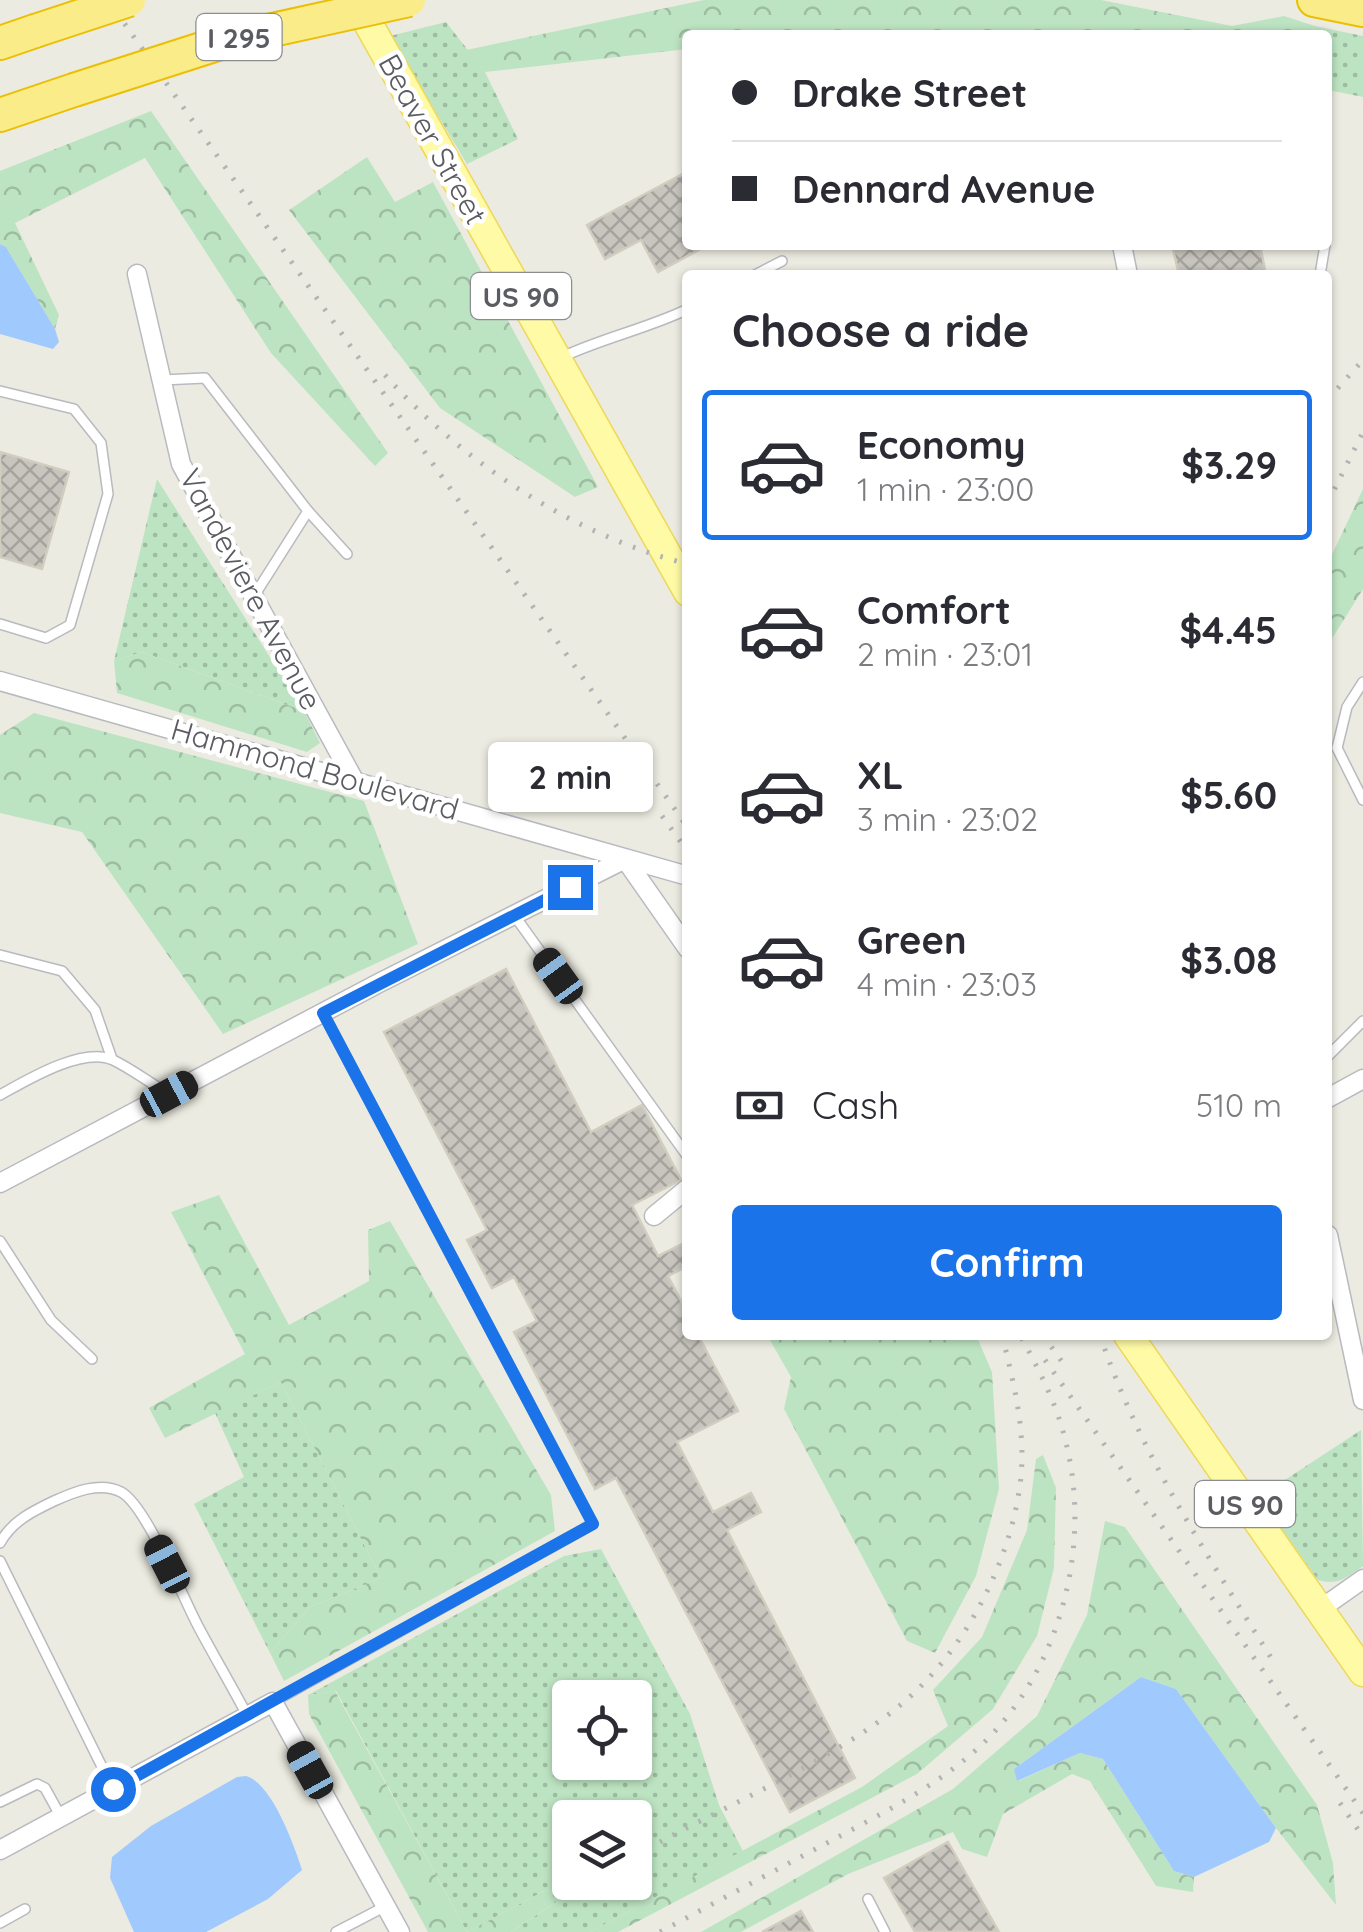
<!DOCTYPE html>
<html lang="en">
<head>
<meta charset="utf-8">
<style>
	body { margin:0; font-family:Quicksand,sans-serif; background:#f7f7f7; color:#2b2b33; height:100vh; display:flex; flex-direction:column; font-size:38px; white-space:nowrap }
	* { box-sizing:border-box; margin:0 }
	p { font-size:32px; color:#7c7c81 }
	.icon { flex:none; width:55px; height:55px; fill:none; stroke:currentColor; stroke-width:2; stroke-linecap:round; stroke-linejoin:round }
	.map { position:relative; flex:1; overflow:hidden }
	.panel { position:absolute; left:682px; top:270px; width:650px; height:1070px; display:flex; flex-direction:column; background:#fff; border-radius:10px; box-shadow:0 2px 8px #0004 }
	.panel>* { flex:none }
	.banner { position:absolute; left:682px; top:30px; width:650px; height:220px; border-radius:10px; box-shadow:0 2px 8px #0004; display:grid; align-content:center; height:220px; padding:0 50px; background:#fff }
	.controls { position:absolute; left:552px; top:1680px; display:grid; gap:20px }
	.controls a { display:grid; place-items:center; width:100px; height:100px; border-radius:10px; background:#fff; box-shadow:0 2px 8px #0004; font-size:50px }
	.end { position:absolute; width:45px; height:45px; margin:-22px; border:12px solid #1a73e8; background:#fff; box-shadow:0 0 0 5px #fff }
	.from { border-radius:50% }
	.bubble { position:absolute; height:70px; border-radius:10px; background:#fff; box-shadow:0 2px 8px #0004; font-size:32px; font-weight:700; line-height:70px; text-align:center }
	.car { position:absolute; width:30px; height:60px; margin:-30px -15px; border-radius:12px; box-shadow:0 0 8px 2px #0007; background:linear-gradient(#222 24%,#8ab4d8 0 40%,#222 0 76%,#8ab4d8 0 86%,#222 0) }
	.banner b { display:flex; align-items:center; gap:35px; height:95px; font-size:38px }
	.banner b+b { border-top:2px solid #e1e1e2 }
	.banner i { width:25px; height:25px; background:#2b2b33 }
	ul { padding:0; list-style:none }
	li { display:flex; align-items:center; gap:30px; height:150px; margin:0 20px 15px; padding:0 30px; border:5px solid transparent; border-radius:10px }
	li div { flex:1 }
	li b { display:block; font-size:38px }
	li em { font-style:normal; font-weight:700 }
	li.on { border-color:#1a73e8 }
	li>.icon { width:90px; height:90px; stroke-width:1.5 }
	h2 { padding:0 50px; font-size:45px; line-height:120px }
	.pay { display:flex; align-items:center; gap:25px; height:110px; padding:0 50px; font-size:38px }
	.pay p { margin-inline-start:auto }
	.action { display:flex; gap:20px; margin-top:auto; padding:20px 50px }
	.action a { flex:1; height:115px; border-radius:10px; background:#1a73e8; color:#fff; font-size:40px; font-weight:700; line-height:115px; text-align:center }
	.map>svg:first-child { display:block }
	.grass { fill:url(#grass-dots); fill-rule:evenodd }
	.forest { fill:url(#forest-crowns) }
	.water { fill:#a0c9fd }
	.building { fill:url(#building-cross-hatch); stroke:#d1cec0; stroke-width:2.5 }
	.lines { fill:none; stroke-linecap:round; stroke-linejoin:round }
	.lane-casing { stroke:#b9bac0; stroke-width:12 }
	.street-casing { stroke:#b9bac0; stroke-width:21 }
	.primary-casing { stroke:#efd758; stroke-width:31 }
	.highway-casing { stroke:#eabf04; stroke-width:36 }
	.lane { stroke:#fff; stroke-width:9 }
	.street { stroke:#fff; stroke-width:18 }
	.primary { stroke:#fefaa5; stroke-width:28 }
	.highway { stroke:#fbec8a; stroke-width:32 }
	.rail { stroke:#b2b3b3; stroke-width:5; stroke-dasharray:2.5 12; stroke-linecap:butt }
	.highway-bridge-casing { stroke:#eabf04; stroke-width:36; stroke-linecap:butt }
	.highway-bridge { stroke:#fbec8a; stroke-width:32 }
	.route { stroke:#1a73e8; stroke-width:12 }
	.labels { text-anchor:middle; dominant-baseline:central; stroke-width:9; stroke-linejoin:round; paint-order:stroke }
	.shield { fill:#fff; stroke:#8c8d91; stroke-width:2.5 }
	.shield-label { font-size:28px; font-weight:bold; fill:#5a5c62 }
	.street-label { font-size:30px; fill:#5a5c62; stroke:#fff }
</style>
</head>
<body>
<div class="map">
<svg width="1363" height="1932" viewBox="0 0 1363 1932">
	<defs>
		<pattern id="grass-dots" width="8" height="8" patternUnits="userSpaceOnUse" patternTransform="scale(2.5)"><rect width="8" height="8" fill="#bde4c2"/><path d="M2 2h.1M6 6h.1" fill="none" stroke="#9dbca1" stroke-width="1.8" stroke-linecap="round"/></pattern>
		<pattern id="forest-crowns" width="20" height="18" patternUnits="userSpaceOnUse" patternTransform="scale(2.5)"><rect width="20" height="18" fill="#bde4c2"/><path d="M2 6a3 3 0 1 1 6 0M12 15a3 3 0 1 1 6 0" fill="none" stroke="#9dbca1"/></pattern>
		<pattern id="building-cross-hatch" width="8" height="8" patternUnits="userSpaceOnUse" patternTransform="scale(2.5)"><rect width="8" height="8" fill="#c8c5be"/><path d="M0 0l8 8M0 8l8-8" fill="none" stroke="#a5a39e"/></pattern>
	</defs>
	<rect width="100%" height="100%" fill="#ecebe1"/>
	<g class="grass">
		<path d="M446,22L485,72L518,139L467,164L390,36Z"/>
		<path d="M1315,26L1363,36V97L1328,90V35H1315Z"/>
		<path d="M157,479L304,711L142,652L114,661Z"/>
		<path d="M281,1382L381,1578L310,1607L270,1653L194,1504L244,1477L215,1413Z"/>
		<path d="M1361,1430L1363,1566C1347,1577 1338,1586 1318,1580L1259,1497Z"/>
		<path d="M601,1549L690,1714L719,1805L743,1851L590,1932H511L556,1902L548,1889L467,1932L336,1691L308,1695L564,1556ZM570,1698H635V1762H570ZM570,1818H635V1882H570Z"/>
	</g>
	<g class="forest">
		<path d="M704,0H1101L1232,26L1284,16L1315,26V35H935L851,30L807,35H688L687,49L485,72L466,50Z"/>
		<path d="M151,111L388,453L375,466L271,353L145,158L15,223L59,315L55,329L6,247L0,244V171Z"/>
		<path d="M367,157L395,202L433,182L598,487L575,497L440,408L289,210Z"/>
		<path d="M1363,489V589L1328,645V563Z"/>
		<path d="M142,652L304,711L320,743L307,752L117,693L114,661Z"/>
		<path d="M34,713L364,801L418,944L223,1034L82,832L0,813V735Z"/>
		<path d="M219,1195L289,1325L369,1281L368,1230L390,1221L551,1495L555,1531L284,1681L270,1653L310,1607L381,1578L281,1382L165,1438L149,1408L245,1354L171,1212Z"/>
		<path d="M767,1335H976L992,1372L999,1489L976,1576L935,1653L907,1641L784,1409L791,1377Z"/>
		<path d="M1043,1455L1056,1488L1054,1568L1037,1636L993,1709L917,1774L618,1932H590L862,1787L948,1726L933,1690L982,1637L1027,1530L1036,1459Z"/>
		<path d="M1105,1521L1125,1527L1317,1805L1333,1863L1336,1905L1276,1828L1176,1689L1141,1677L1014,1769L1018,1781L1080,1753L1103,1759L1174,1871L1194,1877L1193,1892L1156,1886L1090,1781L1072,1774L1003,1814L987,1857L962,1849L953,1832L848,1874L741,1932H701L953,1789L1037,1716L1087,1615Z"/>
		<path d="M335,1691L467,1932L548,1889L556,1902L511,1932H428L309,1714L308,1695Z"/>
	</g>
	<g class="water">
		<path d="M0,244L6,247L55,329L59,342L53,349L0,334Z"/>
		<path d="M1141,1677L1176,1689L1276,1828L1269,1842L1194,1877L1174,1871L1103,1759L1080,1753L1017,1781L1014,1769Z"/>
		<path d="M246,1776C272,1783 294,1845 302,1870L268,1899L206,1932H134L110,1878L112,1857L151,1826L237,1777Z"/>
	</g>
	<g class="building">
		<path d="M688,171V245H708L658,272L641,240L605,259L587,225Z"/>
		<path d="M1172,245H1260L1266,275H1179Z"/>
		<path d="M0,452L69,472L42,569L0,557Z"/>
		<path d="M506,969L591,1132L642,1105L681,1180L632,1205L658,1256L688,1241V1266L668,1276L688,1314V1335H698L738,1411L677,1442L713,1512L751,1493L761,1512L727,1530L855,1778L790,1812L616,1478L595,1489L514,1332L537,1321L514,1277L492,1288L467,1240L487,1230L384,1032Z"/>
		<path d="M948,1842L999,1932H915L884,1878Z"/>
		<path d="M801,1911L813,1932H762Z"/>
	</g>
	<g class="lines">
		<defs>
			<g id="lane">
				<path d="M755,275L782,261"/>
				<path d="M1320,275L1325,245"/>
				<path d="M560,358C602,338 646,329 688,309"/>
				<path d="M162,380L205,378L308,511L254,596"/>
				<path d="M0,391L74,409L101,443L108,494L70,625L46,638L0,624"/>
				<path d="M308,511L347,554"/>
				<path d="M1363,682L1347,707L1337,748L1363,800"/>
				<path d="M514,915L688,1157"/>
				<path d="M0,955L62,971L95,1010L112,1059"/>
				<path d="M1328,1056L1363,1021"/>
				<path d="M0,1095C27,1080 83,1046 113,1060C132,1069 151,1084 169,1094"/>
				<path d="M0,1241L51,1320L92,1359"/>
				<path d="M0,1543C12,1521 33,1511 54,1501C74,1492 100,1481 121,1492C146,1505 183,1598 198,1626C214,1656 231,1685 247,1715"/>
				<path d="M0,1561L113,1789"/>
				<path d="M273,1702L593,1524L323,1013"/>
				<path d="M0,1802L37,1784L45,1788L61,1817"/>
				<path d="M868,1899L885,1932"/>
				<path d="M0,1923L25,1909"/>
				<path d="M336,1932L386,1906"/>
			</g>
			<g id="street">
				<path d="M1122,245L1128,275"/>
				<path d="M137,274L181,464L354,780"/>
				<path d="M0,681L688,876"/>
				<path d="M1328,1098L1363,1079"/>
				<path d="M0,1183L379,983L625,859L688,949"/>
				<path d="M654,1216L688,1188"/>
				<path d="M1328,1235L1363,1400"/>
				<path d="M1319,1610L1363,1579"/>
				<path d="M0,1850L273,1702L400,1932"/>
			</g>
			<g id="primary">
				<path d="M355,0L688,592"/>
				<path d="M1128,1335L1363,1672"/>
			</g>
			<g id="highway">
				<path d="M1314,0L1363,10"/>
				<path d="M0,43L35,31"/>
				<path d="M0,115L74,90"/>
			</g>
		</defs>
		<use href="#lane" class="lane-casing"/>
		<use href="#street" class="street-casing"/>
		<use href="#primary" class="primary-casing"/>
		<use href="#highway" class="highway-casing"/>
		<use href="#lane" class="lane"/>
		<use href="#street" class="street"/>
		<use href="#primary" class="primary"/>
		<use href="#highway" class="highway"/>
		<g class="rail">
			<path d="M108,0L688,828"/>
			<path d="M385,375C462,462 574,536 688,564"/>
			<path d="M1328,399L1363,360"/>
			<path d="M1328,502L1363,432"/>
			<path d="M662,816L688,852"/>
			<path d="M1043,1335L1065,1366"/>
			<path d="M1100,1335C1139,1453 1208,1556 1273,1661"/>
			<path d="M1045,1360L1363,1813"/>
			<path d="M1340,1803L1363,1837"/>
			<path d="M660,1842C736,1801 832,1760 898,1707C962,1655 1009,1567 1020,1485C1027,1435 1014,1384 1002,1335"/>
			<path d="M660,1932C716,1902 772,1872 827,1843C886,1811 951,1780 996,1730C1065,1653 1091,1537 1065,1439C1056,1402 1038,1368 1020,1335"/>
		</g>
		<defs>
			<g id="highway-bridge">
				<path d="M35,31L129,0"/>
				<path d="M74,90L236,38L409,0"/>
			</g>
		</defs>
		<use href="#highway-bridge" class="highway-bridge-casing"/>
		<use href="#highway-bridge" class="highway-bridge"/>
	</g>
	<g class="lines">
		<path class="route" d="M113,1789L593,1524L323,1013L570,887"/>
	</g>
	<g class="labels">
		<g class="shield">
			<rect x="196.5" y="14" width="85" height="46" rx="8"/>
			<rect x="471" y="273" width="100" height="46" rx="8"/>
			<rect x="1195" y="1481" width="100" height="46" rx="8"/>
		</g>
		<g class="shield-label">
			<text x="239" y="37">I 295</text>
			<text x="521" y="296">US 90</text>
			<text x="1245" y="1504">US 90</text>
		</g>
		<g class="street-label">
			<text transform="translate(433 139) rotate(61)">Beaver Street</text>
			<text transform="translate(251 589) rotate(62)">Vandeviere Avenue</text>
			<text transform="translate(315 769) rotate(16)">Hammond Boulevard</text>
		</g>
	</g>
</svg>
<div class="controls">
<a><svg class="icon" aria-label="locate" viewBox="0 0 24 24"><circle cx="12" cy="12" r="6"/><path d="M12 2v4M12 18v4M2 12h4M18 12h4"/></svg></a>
<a><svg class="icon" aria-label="layers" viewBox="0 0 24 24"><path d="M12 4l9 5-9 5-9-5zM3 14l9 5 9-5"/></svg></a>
</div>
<i class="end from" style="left:113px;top:1789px"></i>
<i class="end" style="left:570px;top:887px"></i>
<div class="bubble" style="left:488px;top:742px;width:165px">2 min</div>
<i class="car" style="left:558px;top:976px;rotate:324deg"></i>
<i class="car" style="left:169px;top:1094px;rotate:62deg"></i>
<i class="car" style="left:167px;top:1564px;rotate:333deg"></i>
<i class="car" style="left:310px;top:1770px;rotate:331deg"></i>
<div class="banner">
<b><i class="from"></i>Drake Street</b>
<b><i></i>Dennard Avenue</b>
</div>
<section class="panel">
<h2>Choose a ride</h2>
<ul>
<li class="on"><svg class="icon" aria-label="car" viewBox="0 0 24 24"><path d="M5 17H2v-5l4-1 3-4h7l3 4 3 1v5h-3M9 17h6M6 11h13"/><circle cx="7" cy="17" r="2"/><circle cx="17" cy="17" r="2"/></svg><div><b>Economy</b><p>1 min · 23:00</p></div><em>$3.29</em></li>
<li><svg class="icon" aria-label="car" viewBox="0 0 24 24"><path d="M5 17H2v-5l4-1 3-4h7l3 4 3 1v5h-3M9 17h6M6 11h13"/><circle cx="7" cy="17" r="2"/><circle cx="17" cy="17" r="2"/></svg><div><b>Comfort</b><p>2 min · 23:01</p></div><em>$4.45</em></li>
<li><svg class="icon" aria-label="car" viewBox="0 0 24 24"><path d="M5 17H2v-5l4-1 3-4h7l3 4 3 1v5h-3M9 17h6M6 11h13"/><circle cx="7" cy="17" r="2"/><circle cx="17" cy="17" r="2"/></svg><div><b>XL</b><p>3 min · 23:02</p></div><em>$5.60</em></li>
<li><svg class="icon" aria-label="car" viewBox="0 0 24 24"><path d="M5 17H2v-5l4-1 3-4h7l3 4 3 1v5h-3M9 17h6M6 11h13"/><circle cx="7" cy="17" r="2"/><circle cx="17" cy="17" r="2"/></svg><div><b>Green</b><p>4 min · 23:03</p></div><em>$3.08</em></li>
</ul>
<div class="pay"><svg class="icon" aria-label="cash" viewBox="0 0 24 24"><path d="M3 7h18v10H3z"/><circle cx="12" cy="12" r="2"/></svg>Cash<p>510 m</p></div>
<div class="action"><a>Confirm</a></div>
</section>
</div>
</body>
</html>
